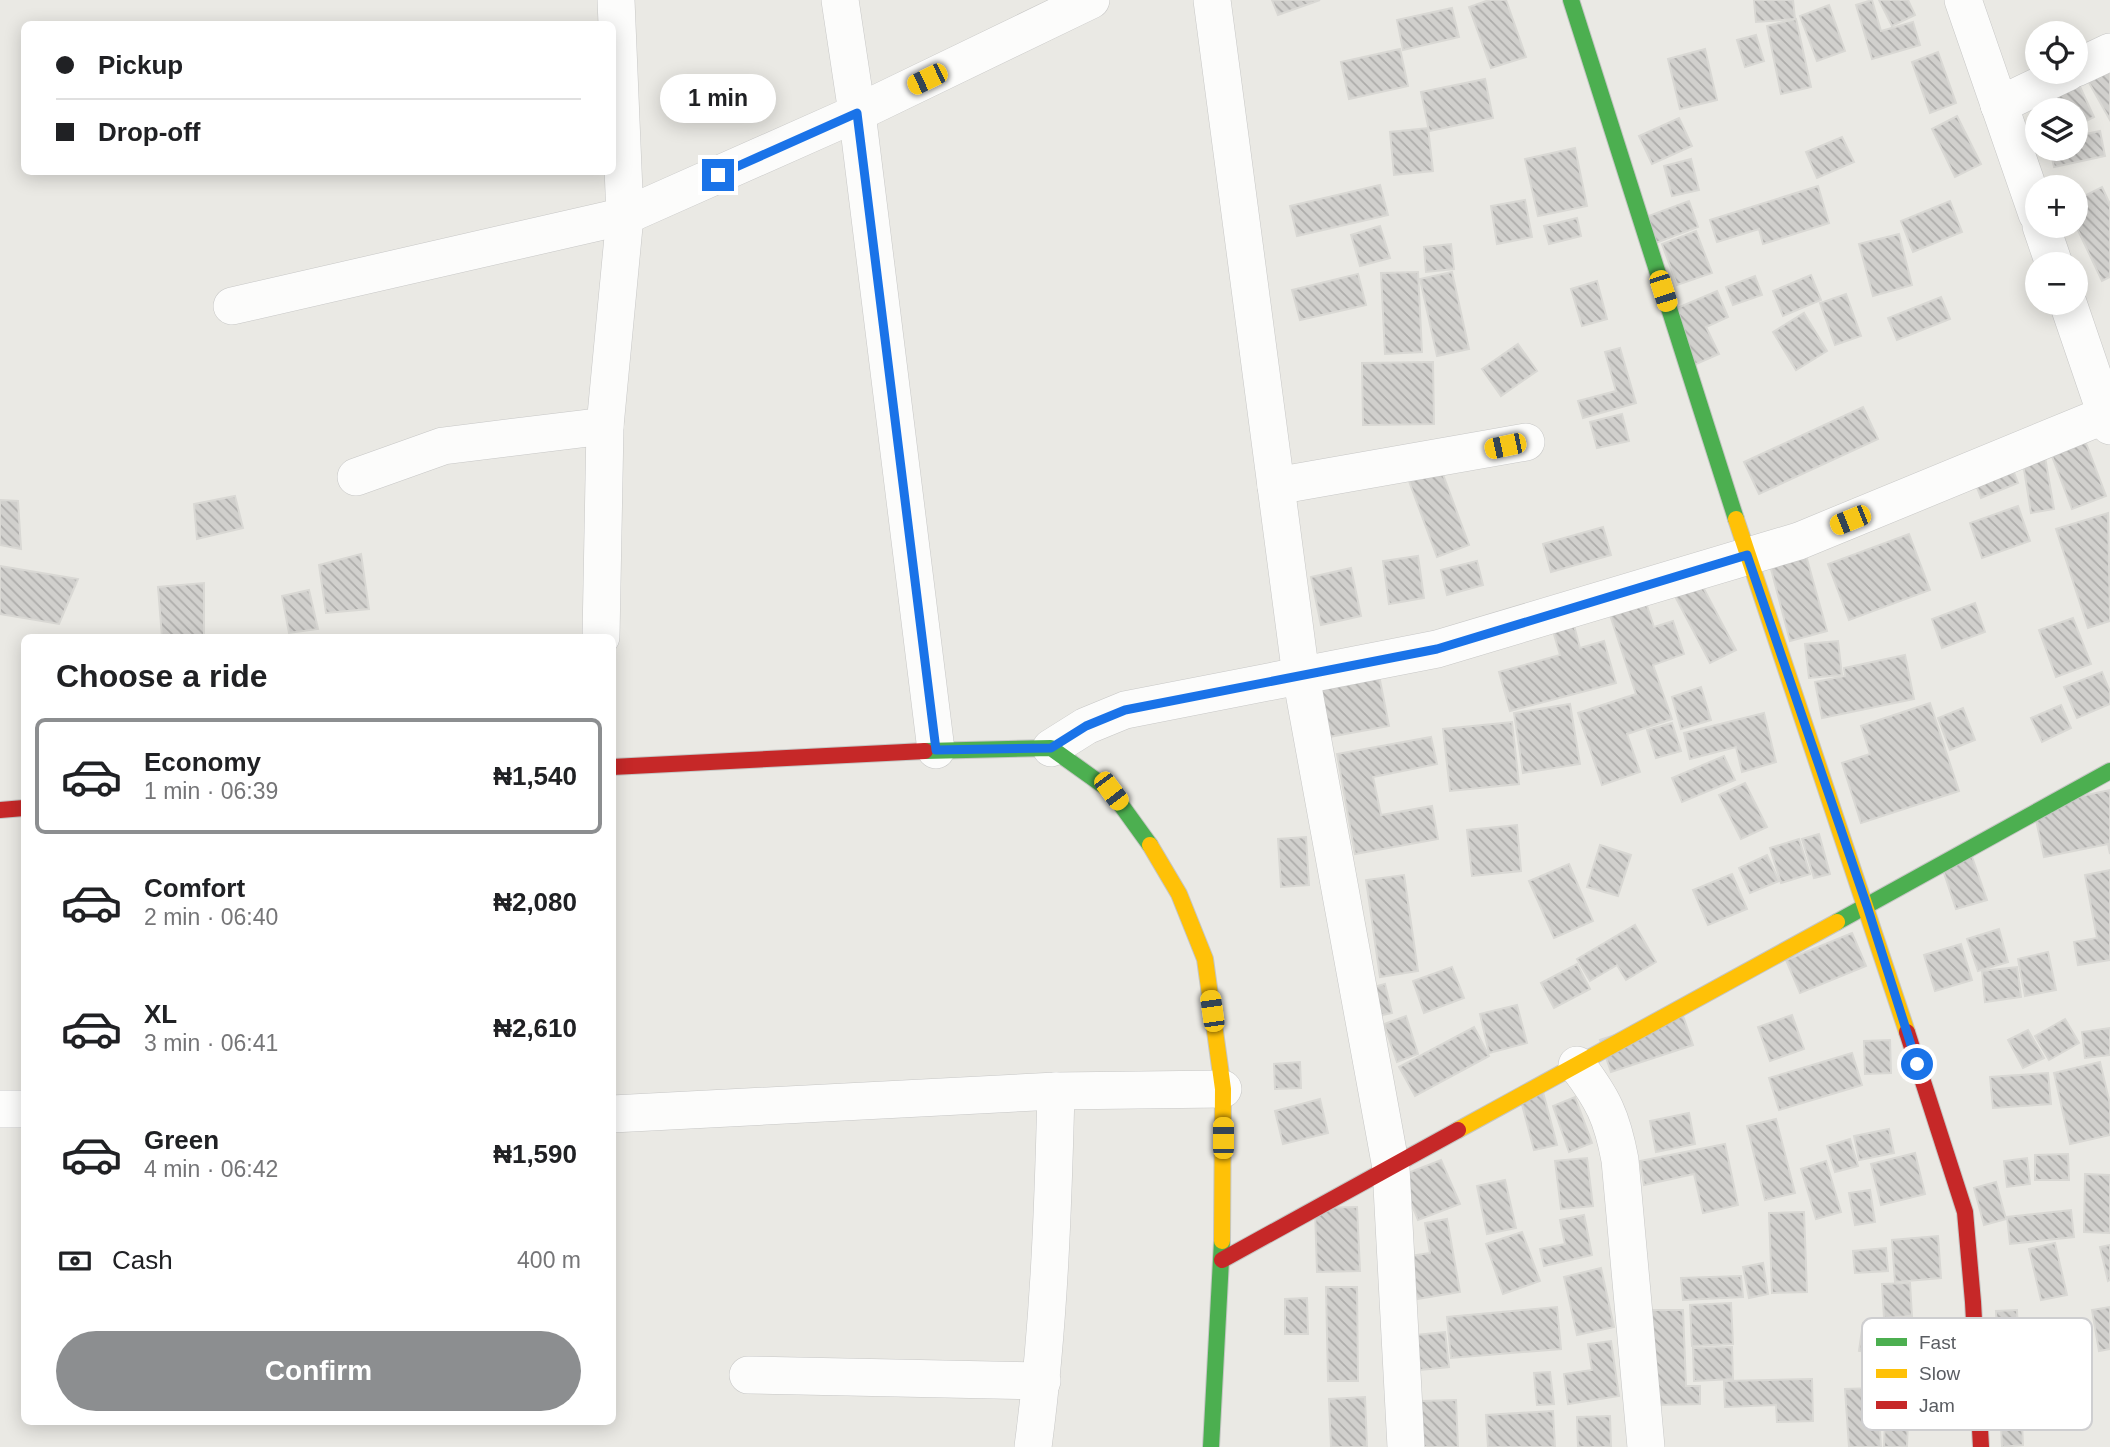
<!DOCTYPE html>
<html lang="en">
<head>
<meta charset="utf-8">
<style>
	body { margin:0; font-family:Arial,sans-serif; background:#f2f2f2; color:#202124; height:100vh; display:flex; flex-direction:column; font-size:26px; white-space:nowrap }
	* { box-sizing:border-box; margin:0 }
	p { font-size:23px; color:#757577 }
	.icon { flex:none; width:38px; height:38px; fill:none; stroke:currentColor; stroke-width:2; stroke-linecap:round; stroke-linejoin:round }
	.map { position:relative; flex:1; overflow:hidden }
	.details { position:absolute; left:21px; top:634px; width:595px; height:791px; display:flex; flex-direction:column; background:#fff; border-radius:10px; box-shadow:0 4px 18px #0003 }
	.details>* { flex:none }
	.guide { position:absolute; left:21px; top:21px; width:595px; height:154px; border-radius:10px; box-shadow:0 4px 18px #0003; display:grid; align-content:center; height:154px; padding:0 35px; background:#fff }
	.fabs { position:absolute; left:2025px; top:21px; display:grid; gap:14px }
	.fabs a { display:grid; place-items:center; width:63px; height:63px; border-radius:50%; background:#fff; box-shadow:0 4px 18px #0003; font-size:35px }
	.end { position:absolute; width:32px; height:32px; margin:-16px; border:9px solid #1a73e8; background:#fff; box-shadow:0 0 0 4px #fff }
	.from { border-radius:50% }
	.bubble { position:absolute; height:49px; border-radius:24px; background:#fff; box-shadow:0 4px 18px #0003; font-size:23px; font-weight:700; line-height:49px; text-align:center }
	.car { position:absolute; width:21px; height:42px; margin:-21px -10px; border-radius:9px; box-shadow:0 0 5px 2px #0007; background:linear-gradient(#f5c518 24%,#345 0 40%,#f5c518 0 76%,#345 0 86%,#f5c518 0) }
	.guide b { display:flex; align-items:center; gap:24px; height:66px; font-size:26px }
	.guide b+b { border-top:2px solid #e0e0e0 }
	.guide i { width:18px; height:18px; background:#202124 }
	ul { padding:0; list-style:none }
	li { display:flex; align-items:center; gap:21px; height:116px; margin:0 14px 10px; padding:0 21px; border:4px solid transparent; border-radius:10px }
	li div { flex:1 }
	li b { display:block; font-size:26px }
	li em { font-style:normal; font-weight:700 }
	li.active { border-color:#8c8e90 }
	li>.icon { width:63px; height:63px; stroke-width:1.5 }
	h2 { padding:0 35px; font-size:32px; line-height:84px }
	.pay { display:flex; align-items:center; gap:18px; height:77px; padding:0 35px; font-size:26px }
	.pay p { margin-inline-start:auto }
	.button { display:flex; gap:14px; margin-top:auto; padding:14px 35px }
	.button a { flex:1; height:80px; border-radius:42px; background:#8c8e90; color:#fff; font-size:28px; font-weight:700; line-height:80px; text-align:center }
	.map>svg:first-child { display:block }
	.building { fill:url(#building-back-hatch); stroke:#d9d8d4; stroke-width:2 }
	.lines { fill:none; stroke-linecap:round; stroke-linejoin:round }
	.street-casing { stroke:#c7c7c6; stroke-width:38 }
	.fast-casing { stroke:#c5c6c4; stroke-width:18 }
	.slow-casing { stroke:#c5c6c4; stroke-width:18 }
	.jam-casing { stroke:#c5c6c4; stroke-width:18 }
	.street { stroke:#fcfcfb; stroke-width:37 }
	.fast { stroke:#4caf50; stroke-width:16 }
	.slow { stroke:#ffc107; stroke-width:16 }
	.jam { stroke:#c62828; stroke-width:16 }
	.route { stroke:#1a73e8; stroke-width:9 }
	.key { fill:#fff; stroke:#ceced0; stroke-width:2 }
	.key-label { font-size:19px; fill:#5a5d62 }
</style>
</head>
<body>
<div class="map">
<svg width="2110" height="1447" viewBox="0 0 2110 1447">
	<defs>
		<pattern id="building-back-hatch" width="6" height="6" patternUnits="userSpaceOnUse" patternTransform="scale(1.75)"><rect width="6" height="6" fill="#d1d0cd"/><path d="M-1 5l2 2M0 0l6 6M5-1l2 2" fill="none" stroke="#adacaa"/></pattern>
	</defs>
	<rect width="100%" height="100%" fill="#eae9e4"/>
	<g class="building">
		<path d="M1272,0H1320L1278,15Z"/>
		<path d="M1489,0H1506L1526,57L1491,68L1469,7Z"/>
		<path d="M1754,0H1793L1795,19L1756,22Z"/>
		<path d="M1872,0L1881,31L1913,22L1920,45L1872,59L1856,5Z"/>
		<path d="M1879,0H1908L1915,15L1892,26Z"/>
		<path d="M1829,5L1845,51L1817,61L1800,16Z"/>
		<path d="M1452,8L1459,37L1403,50L1397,20Z"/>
		<path d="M1796,19L1811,87L1781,94L1767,26Z"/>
		<path d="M1756,35L1764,61L1745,67L1737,40Z"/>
		<path d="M1400,49L1408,86L1349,99L1341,62Z"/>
		<path d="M1705,49L1717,100L1680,109L1668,59Z"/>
		<path d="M1938,52L1956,103L1930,113L1912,62Z"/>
		<path d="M2110,69V120L2088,81Z"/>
		<path d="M2076,78L2094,117L2076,126V110H2053L2045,92Z"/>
		<path d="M1485,79L1493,118L1429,131L1421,92Z"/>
		<path d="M1957,116L1981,164L1955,177L1932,129Z"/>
		<path d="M1679,118L1692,146L1652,164L1639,136Z"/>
		<path d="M1428,128L1433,171L1394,175L1390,132Z"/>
		<path d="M2100,131L2105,156L2054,167L2050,149H2076V136Z"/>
		<path d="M1842,137L1854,162L1817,178L1806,152Z"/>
		<path d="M1575,148L1587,206L1538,216L1525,159Z"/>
		<path d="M1691,159L1699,190L1672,196L1664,166Z"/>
		<path d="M1380,185L1388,215L1297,236L1290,206Z"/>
		<path d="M1818,186L1829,223L1763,244L1759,229L1717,242L1710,220Z"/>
		<path d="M2102,187L2110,204V277L2102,281L2076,226V200Z"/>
		<path d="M1525,200L1532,237L1497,244L1491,206Z"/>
		<path d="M1689,201L1698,227L1653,244L1643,218Z"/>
		<path d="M1950,201L1962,232L1913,252L1901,221Z"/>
		<path d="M1577,218L1581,236L1549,244L1544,226Z"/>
		<path d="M1380,226L1390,258L1360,266L1351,235Z"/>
		<path d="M1696,231L1712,273L1677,285L1662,244Z"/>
		<path d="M1899,234L1912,285L1873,296L1859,244Z"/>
		<path d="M1451,244L1454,269L1426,272L1424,247Z"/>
		<path d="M1418,272L1422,352L1385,354L1381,273Z"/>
		<path d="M1452,272L1469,349L1437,356L1420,279Z"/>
		<path d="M1358,274L1366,305L1300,320L1292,290Z"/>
		<path d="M1811,275L1821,300L1783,316L1773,291Z"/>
		<path d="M1755,276L1762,295L1733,305L1726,287Z"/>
		<path d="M1597,281L1607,319L1582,326L1571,289Z"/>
		<path d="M1717,291L1728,317L1706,327L1719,354L1694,365L1670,311Z"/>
		<path d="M1846,294L1861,336L1835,345L1820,303Z"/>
		<path d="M1941,297L1950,319L1897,340L1888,318Z"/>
		<path d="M1804,313L1827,351L1796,370L1773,332Z"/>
		<path d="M1518,344L1537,371L1501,396L1482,369Z"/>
		<path d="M1620,348L1636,403L1583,418L1578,401L1616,391L1605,352Z"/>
		<path d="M1433,362L1434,424L1363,425L1362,363Z"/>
		<path d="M1863,407L1878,439L1759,494L1744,462Z"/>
		<path d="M1622,414L1629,441L1597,448L1590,422Z"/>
		<path d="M2075,414L2106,496L2072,509L2041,427Z"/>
		<path d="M2041,434L2054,509L2031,513L2019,438Z"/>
		<path d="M2004,447L2018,483L1981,498L1967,461Z"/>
		<path d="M1434,450L1469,545L1437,557L1402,462Z"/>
		<path d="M235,496L243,528L197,539L194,504Z"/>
		<path d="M0,500L18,501L21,549L0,545Z"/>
		<path d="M2018,506L2030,541L1982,558L1970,523Z"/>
		<path d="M2108,513L2110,621L2088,628L2056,529Z"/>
		<path d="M1603,527L1611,555L1551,572L1543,544Z"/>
		<path d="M1909,534L1930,590L1849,620L1828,564Z"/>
		<path d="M1802,541L1827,631L1790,641L1766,550Z"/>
		<path d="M361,554L369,609L326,613L319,565Z"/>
		<path d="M1418,556L1424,598L1389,604L1383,561Z"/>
		<path d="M1477,561L1483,585L1447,595L1441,570Z"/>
		<path d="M0,566L78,579L59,624L0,614Z"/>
		<path d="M1351,568L1361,616L1321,625L1311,577Z"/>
		<path d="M1693,568L1736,650L1710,663L1667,581Z"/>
		<path d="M204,583V637H162L158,587Z"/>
		<path d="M309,590L318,629L289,633L282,596Z"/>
		<path d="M1644,597L1654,627L1673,621L1684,654L1653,665L1672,719L1627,734L1640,772L1602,785L1578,713L1636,694L1608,609Z"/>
		<path d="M1975,603L1985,632L1942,648L1932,619Z"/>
		<path d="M1572,618L1580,648L1604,641L1616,683L1510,711L1499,672L1560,655L1551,624Z"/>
		<path d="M2073,618L2091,664L2056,677L2039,630Z"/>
		<path d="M1838,641L1842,675L1809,678L1805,644Z"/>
		<path d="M1375,655L1389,726L1318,739L1305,669Z"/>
		<path d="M1905,655L1914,699L1822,718L1815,682L1845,676L1844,668Z"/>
		<path d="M2102,672L2110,692V704L2077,718L2064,687Z"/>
		<path d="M1701,687L1711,720L1681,729L1672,697Z"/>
		<path d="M1930,703L1959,791L1861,823L1842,763L1870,754L1861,726Z"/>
		<path d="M1570,704L1580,764L1523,773L1514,713Z"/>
		<path d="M2061,705L2071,728L2042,742L2031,718Z"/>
		<path d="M1963,708L1975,740L1950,750L1938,718Z"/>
		<path d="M1764,713L1776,762L1742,772L1736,747L1690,759L1684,733Z"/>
		<path d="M1512,722L1519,784L1450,791L1443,729Z"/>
		<path d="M1672,723L1681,751L1656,758L1647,730Z"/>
		<path d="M1431,737L1437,764L1373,777L1381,815L1432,806L1438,839L1355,854L1337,754Z"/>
		<path d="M1724,756L1735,780L1682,802L1672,778Z"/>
		<path d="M1745,783L1767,827L1741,839L1719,795Z"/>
		<path d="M2110,790V854L2108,844L2044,857L2033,806Z"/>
		<path d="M1517,825L1521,871L1472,876L1467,830Z"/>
		<path d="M1819,834L1830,874L1814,878L1802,839Z"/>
		<path d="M1306,837L1309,885L1281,887L1278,839Z"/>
		<path d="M1799,839L1810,874L1781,883L1770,848Z"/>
		<path d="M1600,845L1631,855L1618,896L1587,887Z"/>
		<path d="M1970,851L1987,900L1956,909L1940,861Z"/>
		<path d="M1767,855L1779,881L1750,893L1739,868Z"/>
		<path d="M1569,864L1593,921L1554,938L1529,881Z"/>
		<path d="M2110,870V960L2078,965L2074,942L2097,938L2085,875Z"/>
		<path d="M1732,874L1747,909L1708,925L1693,890Z"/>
		<path d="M1404,875L1418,971L1380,977L1366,880Z"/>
		<path d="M1635,925L1656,962L1626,980L1617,965L1590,981L1577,959Z"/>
		<path d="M1999,929L2008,962L1978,971L1967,939Z"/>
		<path d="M1852,933L1866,966L1800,993L1786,960Z"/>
		<path d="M1961,944L1972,980L1935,991L1924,955Z"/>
		<path d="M2048,952L2056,990L2025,996L2018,959Z"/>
		<path d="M1577,964L1590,989L1554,1008L1541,983Z"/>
		<path d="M1452,967L1464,998L1424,1013L1413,981Z"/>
		<path d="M2017,967L2021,997L1985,1002L1982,971Z"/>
		<path d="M1385,984L1392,1013L1364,1019L1358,991Z"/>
		<path d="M1517,1005L1527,1043L1489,1053L1480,1014Z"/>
		<path d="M1682,1013L1693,1045L1611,1072L1600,1040Z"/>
		<path d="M1792,1015L1804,1049L1770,1061L1758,1027Z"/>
		<path d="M1406,1016L1418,1054L1397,1062L1384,1024Z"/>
		<path d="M2065,1019L2079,1043L2049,1060L2035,1036Z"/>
		<path d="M1474,1027L1489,1056L1415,1096L1399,1067Z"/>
		<path d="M2110,1028V1055L2085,1058L2082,1032Z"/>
		<path d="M2028,1030L2044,1058L2023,1068L2008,1040Z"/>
		<path d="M1890,1040L1891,1073L1865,1074L1864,1041Z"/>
		<path d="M1852,1053L1862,1085L1779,1110L1769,1078Z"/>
		<path d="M1300,1062L1301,1088L1275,1089L1274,1064Z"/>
		<path d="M2100,1062L2110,1104V1135L2070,1144L2054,1073Z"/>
		<path d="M2048,1073L2051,1104L1993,1108L1990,1077Z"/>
		<path d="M1543,1092L1557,1145L1534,1150L1520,1097Z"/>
		<path d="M1575,1097L1592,1143L1569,1152L1553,1106Z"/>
		<path d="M1320,1099L1328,1133L1283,1144L1275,1111Z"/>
		<path d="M1689,1113L1695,1144L1656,1152L1650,1121Z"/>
		<path d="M1776,1119L1795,1193L1765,1200L1747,1126Z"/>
		<path d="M1889,1129L1894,1153L1859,1160L1854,1136Z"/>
		<path d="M1850,1139L1858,1166L1835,1172L1827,1146Z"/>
		<path d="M1725,1144L1738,1205L1703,1213L1694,1174L1644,1185L1640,1161Z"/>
		<path d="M1915,1153L1925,1194L1881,1205L1871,1164Z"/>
		<path d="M2068,1154L2069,1180H2035V1155Z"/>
		<path d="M1587,1158L1593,1206L1561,1209L1555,1161Z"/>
		<path d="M2027,1158L2030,1184L2007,1187L2004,1161Z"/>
		<path d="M1441,1160L1460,1204L1418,1220L1400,1176Z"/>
		<path d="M1826,1161L1841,1212L1816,1219L1801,1169Z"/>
		<path d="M2085,1174L2110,1175V1233L2084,1232Z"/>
		<path d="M1505,1180L1516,1228L1487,1234L1477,1186Z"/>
		<path d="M1996,1182L2006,1219L1984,1225L1974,1188Z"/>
		<path d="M1870,1190L1875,1222L1855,1225L1849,1193Z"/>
		<path d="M1357,1207L1360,1271L1317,1272L1315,1208Z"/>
		<path d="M2071,1210L2074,1237L2010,1244L2007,1217Z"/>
		<path d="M1804,1212L1807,1292L1772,1293L1769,1213Z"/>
		<path d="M1584,1215L1592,1255L1544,1266L1540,1249L1565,1244L1560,1220Z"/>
		<path d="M1447,1219L1460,1292L1417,1299L1409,1256L1430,1253L1425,1223Z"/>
		<path d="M1522,1232L1540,1281L1503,1294L1486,1244Z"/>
		<path d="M1938,1236L1941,1278L1895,1282L1892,1240Z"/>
		<path d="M2055,1243L2067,1295L2041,1300L2029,1249Z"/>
		<path d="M2110,1245V1280L2108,1281L2100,1247Z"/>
		<path d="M1886,1248L1888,1271L1855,1273L1853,1251Z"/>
		<path d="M1763,1263L1768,1294L1749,1298L1743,1267Z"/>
		<path d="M1601,1268L1614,1327L1577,1335L1564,1277Z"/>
		<path d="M1741,1276L1743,1297L1683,1300L1681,1278Z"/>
		<path d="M1910,1283L1912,1316L1884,1318L1882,1284Z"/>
		<path d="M1326,1287H1357L1358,1381H1328Z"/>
		<path d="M1307,1298L1308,1334H1285V1299Z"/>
		<path d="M1731,1303L1733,1344L1692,1346L1690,1305Z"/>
		<path d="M1557,1307L1561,1349L1451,1358L1447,1317Z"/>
		<path d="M2110,1307V1349L2099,1351L2092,1310Z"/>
		<path d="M1649,1310H1683L1686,1386H1700V1404L1652,1405Z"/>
		<path d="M2017,1310L2023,1445L2002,1447L1996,1311Z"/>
		<path d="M1863,1323L1885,1326L1882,1354L1859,1351Z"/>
		<path d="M1445,1332L1449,1367L1410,1371L1406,1336Z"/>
		<path d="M1611,1341L1619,1396L1568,1404L1564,1374L1592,1370L1588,1344Z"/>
		<path d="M1732,1347L1733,1379L1694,1381L1693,1348Z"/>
		<path d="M1550,1372L1554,1404L1537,1405L1534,1373Z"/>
		<path d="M1812,1379L1813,1421L1777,1422L1776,1405L1725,1407L1724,1381Z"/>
		<path d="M1906,1387L1907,1414L1879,1415L1881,1447H1849L1845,1389Z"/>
		<path d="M1365,1397L1367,1447H1331L1329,1399Z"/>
		<path d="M1456,1400L1458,1447H1422L1420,1401Z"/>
		<path d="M1553,1411L1555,1447H1488L1486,1415Z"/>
		<path d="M1610,1416L1611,1447H1578L1577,1417Z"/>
		<path d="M1885,1419L1908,1420L1907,1447H1884Z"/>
	</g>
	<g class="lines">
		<defs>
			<g id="street">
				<path d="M840,0L857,113L936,750"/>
				<path d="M1212,0L1301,676L1391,1168L1406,1447"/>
				<path d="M1963,0L2037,214"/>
				<path d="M2076,68L2110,52"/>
				<path d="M1999,105L2068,72"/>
				<path d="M2041,226L2054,264"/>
				<path d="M2068,303L2110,426"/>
				<path d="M232,306L625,216L857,113L1091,0"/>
				<path d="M356,477L443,446L605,426"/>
				<path d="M1276,486L1526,442"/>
				<path d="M601,637L605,426L625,216L616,0"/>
				<path d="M1051,748L1086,726L1125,710L1437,649L1799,541L2110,413"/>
				<path d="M1577,1065C1603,1099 1612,1117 1620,1160L1646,1447"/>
				<path d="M0,1109H24"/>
				<path d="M612,1114L1056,1091L1223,1089"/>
				<path d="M748,1375L1042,1381"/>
				<path d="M1033,1447C1049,1327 1053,1212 1056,1091"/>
			</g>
			<g id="fast">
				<path d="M1571,0L1736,519"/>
				<path d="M925,751L1051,748L1111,791L1150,845"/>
				<path d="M1837,922L2110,771"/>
				<path d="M1211,1447L1222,1241"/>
			</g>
			<g id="slow">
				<path d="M1736,519L1907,1032"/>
				<path d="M1150,845L1179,894L1205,959L1223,1089L1222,1241"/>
				<path d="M1458,1130L1837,922"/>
			</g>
			<g id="jam">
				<path d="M612,767L925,751"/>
				<path d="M0,810L24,808"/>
				<path d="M1907,1032L1965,1212L1973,1302L1981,1447"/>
				<path d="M1222,1260L1458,1130"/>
			</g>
		</defs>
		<use href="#street" class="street-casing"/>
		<use href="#fast" class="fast-casing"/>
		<use href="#slow" class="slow-casing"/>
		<use href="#jam" class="jam-casing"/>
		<use href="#street" class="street"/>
		<use href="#fast" class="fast"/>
		<use href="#slow" class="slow"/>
		<use href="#jam" class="jam"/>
	</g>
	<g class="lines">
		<path class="route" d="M718,175L857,113L936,750L1051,748L1086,726L1125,710L1437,649L1747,555L1867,906L1917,1064"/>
	</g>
	<rect x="1862" y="1318" width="230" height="112" rx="10" class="key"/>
	<rect x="1876" y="1338" width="31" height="8" fill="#4caf50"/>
	<rect x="1876" y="1369" width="31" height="9" fill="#ffc107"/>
	<rect x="1876" y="1401" width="31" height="8" fill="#c62828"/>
	<g class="key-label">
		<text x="1919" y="1349">Fast</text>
		<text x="1919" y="1380">Slow</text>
		<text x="1919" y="1412">Jam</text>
	</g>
</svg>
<div class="fabs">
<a><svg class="icon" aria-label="locate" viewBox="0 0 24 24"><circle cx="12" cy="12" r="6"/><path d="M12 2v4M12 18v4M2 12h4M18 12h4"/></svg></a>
<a><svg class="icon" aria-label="layers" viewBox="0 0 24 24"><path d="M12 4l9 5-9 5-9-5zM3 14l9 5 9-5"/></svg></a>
<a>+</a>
<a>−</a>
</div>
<i class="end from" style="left:1917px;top:1064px"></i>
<i class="end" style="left:718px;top:175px"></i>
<div class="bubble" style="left:660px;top:74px;width:116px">1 min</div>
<i class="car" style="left:927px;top:79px;rotate:244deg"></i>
<i class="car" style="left:1663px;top:291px;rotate:162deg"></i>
<i class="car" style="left:1505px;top:446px;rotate:258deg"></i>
<i class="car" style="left:1850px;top:520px;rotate:248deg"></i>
<i class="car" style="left:1111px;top:791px;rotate:143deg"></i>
<i class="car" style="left:1212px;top:1011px;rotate:352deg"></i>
<i class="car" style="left:1223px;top:1138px;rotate:0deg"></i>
<div class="guide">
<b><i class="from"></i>Pickup</b>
<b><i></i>Drop-off</b>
</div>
<section class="details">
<h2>Choose a ride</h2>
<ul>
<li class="active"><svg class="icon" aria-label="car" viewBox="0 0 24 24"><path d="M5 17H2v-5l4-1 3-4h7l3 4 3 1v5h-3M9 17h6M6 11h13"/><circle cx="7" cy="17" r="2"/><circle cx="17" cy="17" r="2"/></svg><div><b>Economy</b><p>1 min · 06:39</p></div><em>₦1,540</em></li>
<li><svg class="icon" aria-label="car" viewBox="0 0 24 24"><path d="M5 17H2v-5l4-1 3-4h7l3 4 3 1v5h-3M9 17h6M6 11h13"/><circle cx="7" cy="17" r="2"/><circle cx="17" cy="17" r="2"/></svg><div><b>Comfort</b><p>2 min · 06:40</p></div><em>₦2,080</em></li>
<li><svg class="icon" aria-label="car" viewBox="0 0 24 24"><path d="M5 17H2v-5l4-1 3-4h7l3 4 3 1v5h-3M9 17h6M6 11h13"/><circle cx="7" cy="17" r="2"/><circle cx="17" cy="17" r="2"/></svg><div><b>XL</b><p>3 min · 06:41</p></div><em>₦2,610</em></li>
<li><svg class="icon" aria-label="car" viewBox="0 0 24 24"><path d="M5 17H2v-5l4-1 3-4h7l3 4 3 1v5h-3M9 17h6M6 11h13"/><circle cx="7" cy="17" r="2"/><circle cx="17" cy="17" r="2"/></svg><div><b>Green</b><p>4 min · 06:42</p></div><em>₦1,590</em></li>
</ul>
<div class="pay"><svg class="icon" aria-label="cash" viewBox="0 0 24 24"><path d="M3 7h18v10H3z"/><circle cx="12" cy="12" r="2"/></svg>Cash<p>400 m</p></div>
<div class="button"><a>Confirm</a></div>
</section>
</div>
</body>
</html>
